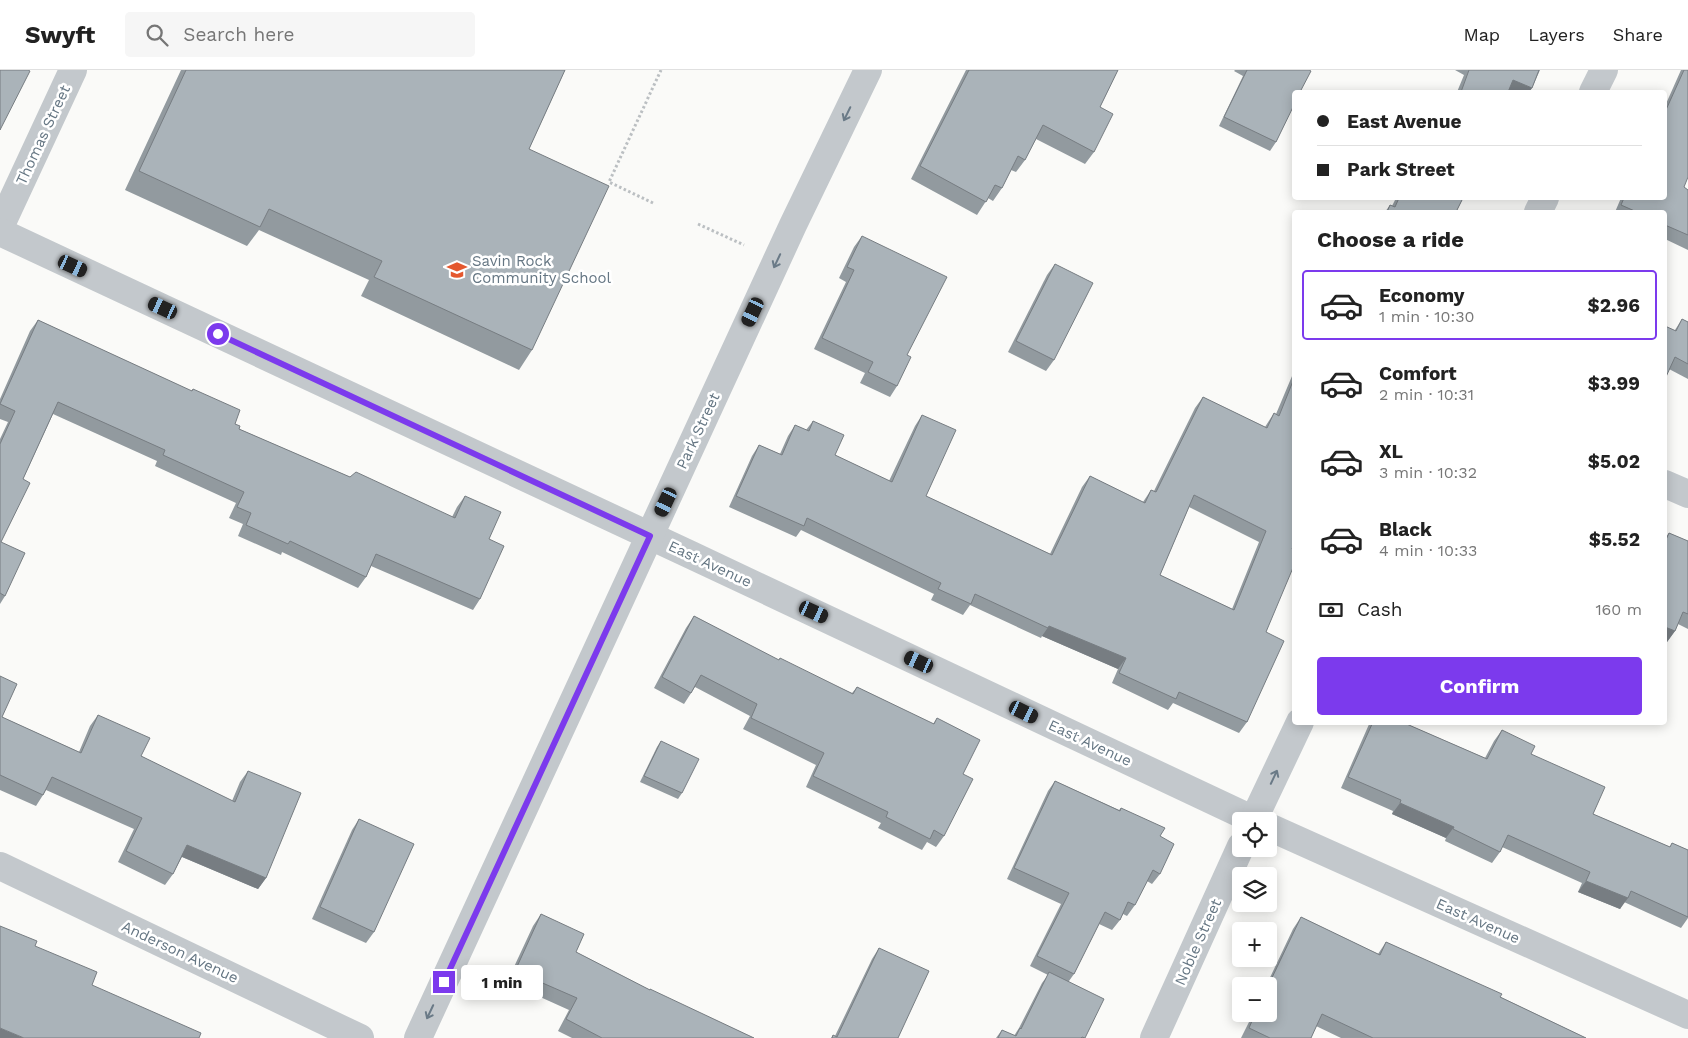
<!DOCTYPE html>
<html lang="en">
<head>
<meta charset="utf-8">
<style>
	body { margin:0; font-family:"Work Sans",sans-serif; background:#f6f6f6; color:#222; height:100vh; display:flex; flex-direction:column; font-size:19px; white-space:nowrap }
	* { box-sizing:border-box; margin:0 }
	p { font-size:16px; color:#767676 }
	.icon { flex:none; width:28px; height:28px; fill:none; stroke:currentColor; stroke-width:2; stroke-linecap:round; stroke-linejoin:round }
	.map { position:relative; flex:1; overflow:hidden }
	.drawer { position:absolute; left:1292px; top:140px; width:375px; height:515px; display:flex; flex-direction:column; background:#fff; border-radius:5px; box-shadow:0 2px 12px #0003 }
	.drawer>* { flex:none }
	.banner { position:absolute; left:1292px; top:20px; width:375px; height:110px; border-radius:5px; box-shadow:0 2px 12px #0003; display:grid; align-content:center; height:110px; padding:0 25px; background:#fff }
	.tools { position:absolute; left:1232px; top:742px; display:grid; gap:10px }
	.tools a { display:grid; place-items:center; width:45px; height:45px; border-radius:5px; background:#fff; box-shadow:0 2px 12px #0003; font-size:25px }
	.end { position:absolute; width:22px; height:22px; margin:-11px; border:6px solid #7c3aed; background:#fff; box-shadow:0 0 0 2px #fff }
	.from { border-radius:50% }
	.bubble { position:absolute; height:35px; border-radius:5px; background:#fff; box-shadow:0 2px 12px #0003; font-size:16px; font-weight:700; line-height:35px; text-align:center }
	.car { position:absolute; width:15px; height:30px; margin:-15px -8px; border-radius:6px; box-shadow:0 0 4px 1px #0007; background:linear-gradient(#222 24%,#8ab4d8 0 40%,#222 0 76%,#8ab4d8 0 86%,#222 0) }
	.banner b { display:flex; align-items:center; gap:18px; height:48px; font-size:19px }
	.banner b+b { border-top:1px solid #e0e0e0 }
	.banner i { width:12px; height:12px; background:#222 }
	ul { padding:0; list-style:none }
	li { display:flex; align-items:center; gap:15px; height:70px; margin:0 10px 8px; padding:0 15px; border:2px solid transparent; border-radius:5px }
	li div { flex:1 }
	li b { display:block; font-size:19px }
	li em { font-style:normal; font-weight:700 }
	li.current { border-color:#7c3aed }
	li>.icon { width:45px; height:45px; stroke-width:1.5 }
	h2 { padding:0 25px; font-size:22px; line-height:60px }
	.pay { display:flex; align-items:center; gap:12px; height:55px; padding:0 25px; font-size:19px }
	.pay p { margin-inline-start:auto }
	.cta { display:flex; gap:10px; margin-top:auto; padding:10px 25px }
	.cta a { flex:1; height:58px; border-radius:5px; background:#7c3aed; color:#fff; font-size:20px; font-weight:700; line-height:58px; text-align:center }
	header { display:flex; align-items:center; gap:30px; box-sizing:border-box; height:70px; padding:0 25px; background:#fff; border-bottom:1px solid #e0e0e0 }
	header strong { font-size:24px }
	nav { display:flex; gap:28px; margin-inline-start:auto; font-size:18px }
	.search { width:350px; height:45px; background:#f6f6f6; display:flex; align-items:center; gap:12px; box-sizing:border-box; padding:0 18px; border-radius:5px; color:#767676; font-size:19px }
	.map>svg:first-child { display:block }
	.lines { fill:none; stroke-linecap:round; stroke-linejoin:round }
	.path { stroke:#bbbfc2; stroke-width:3; stroke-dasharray:2.5 2.5; stroke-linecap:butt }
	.street { stroke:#c3c8cc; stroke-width:28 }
	.wall { fill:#929a9f; fill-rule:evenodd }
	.shaded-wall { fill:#777d82 }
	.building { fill:#aab3b9; stroke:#777d82; fill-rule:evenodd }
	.oneway { stroke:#6a7a87 }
	.route { stroke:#7c3aed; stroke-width:6 }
	.labels { text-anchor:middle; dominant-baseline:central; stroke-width:5; stroke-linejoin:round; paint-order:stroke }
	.street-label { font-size:15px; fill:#657683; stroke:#fff }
	.poi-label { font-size:15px; fill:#657683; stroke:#fff; text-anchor:start }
</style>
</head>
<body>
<header>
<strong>Swyft</strong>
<div class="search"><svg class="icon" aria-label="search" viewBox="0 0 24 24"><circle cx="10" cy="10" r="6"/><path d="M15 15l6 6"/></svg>Search here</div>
<nav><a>Map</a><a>Layers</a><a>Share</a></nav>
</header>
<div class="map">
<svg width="1688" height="968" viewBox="0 0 1688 968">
	<rect width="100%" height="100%" fill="#fafaf8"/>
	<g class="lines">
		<g class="path">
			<path d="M653,133L609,112L661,0"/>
			<path d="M698,154L744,175"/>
		</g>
		<g class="street">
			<path d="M1593,22L1604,0"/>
			<path d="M1538,142L1545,128"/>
			<path d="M0,157L73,0"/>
			<path d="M0,162L691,485L1256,751"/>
			<path d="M1665,414L1688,424"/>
			<path d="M1253,751L1300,652"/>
			<path d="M1269,757L1688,945"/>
			<path d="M0,796L360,968"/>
			<path d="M418,968L793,155L868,0"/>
			<path d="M1154,968L1241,776"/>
		</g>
	</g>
	<g class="wall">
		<path d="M181,0H565L529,79L532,280L519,300L361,226L369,210L259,160L247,176L125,120Z"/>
		<path d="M966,0H1118L1100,37L1094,82L1085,94L1036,69L1025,90L1016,102L1011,100L1002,118L993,131L988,128L977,145L911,109Z"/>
		<path d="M1235,0H1309L1276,72L1270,81L1219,56L1243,6L1234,1Z"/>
		<path d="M1455,0H1540L1532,18L1529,22H1457L1464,5Z"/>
		<path d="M1681,0H1688L1684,117L1688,120V180L1665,169V142H1615L1621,128H1665V36Z"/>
		<path d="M1396,128H1463L1456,142H1385L1390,135L1392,136Z"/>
		<path d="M862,166L907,285L897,316L890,327L860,313L865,303L814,279L846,212L839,208L854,177Z"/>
		<path d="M1055,194L1054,290L1046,301L1008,282L1047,205Z"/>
		<path d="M1682,249L1688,252V309L1669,299L1675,260Z"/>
		<path d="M38,250L191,321L193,319L235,354L239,359L350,407L452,447L457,437L465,426L489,469L480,529L473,540L371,496L366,507L358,518L282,482L281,485L238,466L243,454L229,448L236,433L155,396L157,391L53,344L23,409L1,472L5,526L0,534V369L8,352L0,349V329L30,261Z"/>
		<path d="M1295,299V472L1292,479L1266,562L1247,652L1239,663L1173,633L1168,640L1112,613L1118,599L1042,566L1041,568L970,535L963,545L931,530L934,524L801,460L796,467L729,437L752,386L759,375L780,384L788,366L795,355L806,360L813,351L835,385L889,411L915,356L922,345L926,426L1050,484L1082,417L1090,406L1143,432L1151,420L1154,421L1195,338L1203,327L1265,357L1274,343L1276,344ZM1189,437L1259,472L1232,539L1160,505Z"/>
		<path d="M1669,463L1688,471V559L1678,554L1675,561L1667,572L1665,571V468Z"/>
		<path d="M694,546L778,590L852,623L857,617L933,654L937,648L963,704L944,766L936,777L927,772L922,780L878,758L881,753L806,717L816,695L743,659L750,646L695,617L684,634L654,618L686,558Z"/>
		<path d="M0,606L2,647L79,682L90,656L98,645L141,686L232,731L240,712L248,701L266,808L258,819L182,787L173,804L165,815L118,792L134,759L46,720L43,725L36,736L0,720Z"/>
		<path d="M1370,652H1402L1485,688L1494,671L1502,660L1531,684L1593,744L1670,777L1672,773L1688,780V848L1681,858L1624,832L1620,839L1578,822L1582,813L1502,777L1500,782L1492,793L1445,771L1446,768L1392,744L1393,741L1341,718Z"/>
		<path d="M661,671L682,723L678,729L640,712L657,677Z"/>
		<path d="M1055,711L1119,740L1121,738L1160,766V804L1152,814L1147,811L1135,835L1127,846L1123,844L1120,850L1112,860L1099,854L1074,904L1069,911L1085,968H996L1002,960L1014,966L1019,958L1042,913L1048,905L1030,896L1061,834L1007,809L1048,721Z"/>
		<path d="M359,749L374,862L366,873L312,849L352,760Z"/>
		<path d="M541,844L576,882L650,920L754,968H572L558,961L569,940L507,912L533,856Z"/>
		<path d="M1301,847L1378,884L1386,872L1586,968H1341L1316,956L1311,968H1241L1253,944H1269V916H1266L1293,859Z"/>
		<path d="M879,878L898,968H831L833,965L835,966L872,889Z"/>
	</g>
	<g class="shaded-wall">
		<path d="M1513,10L1532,18L1529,22H1508Z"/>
		<path d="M1049,556L1126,588L1118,599L1042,566Z"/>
		<path d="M1665,557L1675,561L1667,572L1665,571Z"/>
		<path d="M1400,733L1454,757L1446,768L1392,744Z"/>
		<path d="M187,775L266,808L258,819L180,786Z"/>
		<path d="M1586,811L1628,828L1620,839L1578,822Z"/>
		<path d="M0,958L24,968H0Z"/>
	</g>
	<g class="building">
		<path d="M0,0H28L30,1L0,60Z"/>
		<path d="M186,0H565L529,79L609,116L532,280L374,207L382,191L269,139L260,157L139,101Z"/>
		<path d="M969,0H1118L1100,37L1113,44L1094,82L1043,55L1025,90L1018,86L1002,118L995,115L986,132L920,96Z"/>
		<path d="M1247,0H1309L1311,1L1300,22H1295V33L1276,72L1224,47Z"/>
		<path d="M1469,0H1539L1532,18L1513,10L1508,22H1461Z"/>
		<path d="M1684,0H1688V107L1684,117L1688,120V165L1665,155V142H1637L1621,135L1624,128H1665V42Z"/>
		<path d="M1399,128H1463L1456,142H1387L1390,135L1395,137Z"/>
		<path d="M862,166L947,207L907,285L911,287L897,316L868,302L873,292L822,268L854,200L847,197Z"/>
		<path d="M1055,194L1093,213L1054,290L1016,271Z"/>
		<path d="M1682,249L1688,252V294L1675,287L1665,309V256L1676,261Z"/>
		<path d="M38,250L192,321L193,319L240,340L235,354L240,356L239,359L350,407L356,402L455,448L465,426L501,442L489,469L504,476L480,529L376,484L366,507L290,471L288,474L246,455L251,443L237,437L244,422L163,385L165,380L58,332L23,409L30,413L1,472L25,483L5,526L0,523V374L15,341L0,334Z"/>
		<path d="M1295,306V472L1292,479L1295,480V493L1266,562L1284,571L1247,652L1179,622L1176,629L1119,603L1126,588L1049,556L1048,558L975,524L971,534L938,519L941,513L807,448L804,456L736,426L759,375L782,385L795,355L809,361L813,351L844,365L835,385L892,412L922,345L956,360L926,426L1052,485L1090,406L1145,433L1151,420L1156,422L1203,327L1267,358L1274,343L1279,346ZM1194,425L1266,461L1234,540L1160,505Z"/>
		<path d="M1669,463L1688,471V544L1683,542L1675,561L1665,557V472Z"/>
		<path d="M694,546L779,590L780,588L853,624L857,617L934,654L937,648L980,670L963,704L973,709L944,766L934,760L930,769L886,747L888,742L813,706L824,683L751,648L757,634L701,605L691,623L662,607Z"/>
		<path d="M0,606L17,614L2,647L81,683L98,645L150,668L141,686L235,732L248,701L301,723L266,808L187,775L173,804L126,781L142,748L52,707L43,725L0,705Z"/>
		<path d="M1373,652H1402L1487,689L1502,660L1535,676L1531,684L1605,717L1593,744L1670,777L1672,773L1688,780V847L1631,821L1628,828L1586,811L1590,802L1508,765L1500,782L1453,759L1454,757L1400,733L1401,730L1348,707Z"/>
		<path d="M661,671L699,689L682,723L644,706Z"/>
		<path d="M1055,711L1120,741L1121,738L1165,758L1160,766L1174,774L1160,804L1153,800L1135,835L1128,832L1120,850L1105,842L1074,904L1037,886L1069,823L1014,798Z"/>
		<path d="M359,749L414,774L374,862L320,837Z"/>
		<path d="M541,844L584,864L576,882L650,920V919L754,968H602L566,949L577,928L515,901Z"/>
		<path d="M1301,847L1380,885L1386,872L1502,924L1500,927L1586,968H1373L1322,944L1311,968H1270L1249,958L1255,944H1269L1268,916Z"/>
		<path d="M0,856L37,871L35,876L97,902L92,915L201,963L199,968H24L0,958Z"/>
		<path d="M879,878L929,901L898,968H832L833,965L837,967Z"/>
		<path d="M1049,902L1104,929L1085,968L1082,967L1081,968H998L1002,960L1016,966L1020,958L1021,959Z"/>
	</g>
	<defs><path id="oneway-shaft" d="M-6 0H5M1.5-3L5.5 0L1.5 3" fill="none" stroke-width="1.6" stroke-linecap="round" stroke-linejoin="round" transform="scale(1.25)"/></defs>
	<g class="oneway">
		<use href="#oneway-shaft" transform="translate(847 44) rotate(116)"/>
		<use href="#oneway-shaft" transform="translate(777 191) rotate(115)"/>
		<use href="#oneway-shaft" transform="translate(1274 707) rotate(-65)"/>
		<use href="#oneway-shaft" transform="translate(430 942) rotate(115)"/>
	</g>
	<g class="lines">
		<path class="route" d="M218,264L650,466L444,912"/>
	</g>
	<defs>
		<symbol id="school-bare" viewBox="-9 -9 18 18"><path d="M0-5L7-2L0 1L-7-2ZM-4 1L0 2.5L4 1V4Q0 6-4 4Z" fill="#e4572e" stroke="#fff" stroke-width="2.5" paint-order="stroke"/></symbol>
	</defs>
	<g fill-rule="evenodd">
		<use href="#school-bare" x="443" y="186" width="28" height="28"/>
	</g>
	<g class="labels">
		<g class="street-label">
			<text transform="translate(43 65) rotate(-65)">Thomas Street</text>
			<text transform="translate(698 361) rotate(-65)">Park Street</text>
			<text transform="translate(710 494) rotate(25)">East Avenue</text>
			<text transform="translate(1090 673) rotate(25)">East Avenue</text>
			<text transform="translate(1478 851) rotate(24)">East Avenue</text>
			<text transform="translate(1198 872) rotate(-66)">Noble Street</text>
			<text transform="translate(180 882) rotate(25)">Anderson Avenue</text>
		</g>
		<g class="poi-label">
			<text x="472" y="191">Savin Rock<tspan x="472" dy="17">Community School</tspan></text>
		</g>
	</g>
</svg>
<div class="tools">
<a><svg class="icon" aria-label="locate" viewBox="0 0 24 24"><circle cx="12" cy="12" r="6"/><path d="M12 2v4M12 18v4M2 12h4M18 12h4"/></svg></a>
<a><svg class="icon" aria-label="layers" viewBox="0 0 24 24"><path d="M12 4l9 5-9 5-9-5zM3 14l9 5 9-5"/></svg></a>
<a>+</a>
<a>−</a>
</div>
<i class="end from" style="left:218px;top:264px"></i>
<i class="end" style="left:444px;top:912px"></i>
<div class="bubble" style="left:461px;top:895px;width:82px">1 min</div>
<i class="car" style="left:73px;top:196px;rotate:115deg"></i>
<i class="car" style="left:163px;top:238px;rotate:295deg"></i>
<i class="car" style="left:753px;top:242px;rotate:205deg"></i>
<i class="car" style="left:666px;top:432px;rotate:205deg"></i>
<i class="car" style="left:814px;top:542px;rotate:115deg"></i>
<i class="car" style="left:919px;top:592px;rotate:295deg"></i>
<i class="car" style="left:1024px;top:642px;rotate:116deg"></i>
<div class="banner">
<b><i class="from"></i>East Avenue</b>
<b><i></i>Park Street</b>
</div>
<section class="drawer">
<h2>Choose a ride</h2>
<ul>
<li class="current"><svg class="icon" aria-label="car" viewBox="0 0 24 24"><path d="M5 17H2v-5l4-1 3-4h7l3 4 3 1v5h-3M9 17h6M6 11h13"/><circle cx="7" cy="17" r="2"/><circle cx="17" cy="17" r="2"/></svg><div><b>Economy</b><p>1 min · 10:30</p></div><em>$2.96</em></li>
<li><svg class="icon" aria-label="car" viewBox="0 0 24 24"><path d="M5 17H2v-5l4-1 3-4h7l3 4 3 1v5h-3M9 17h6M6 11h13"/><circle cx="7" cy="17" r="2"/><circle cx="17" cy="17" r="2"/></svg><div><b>Comfort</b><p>2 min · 10:31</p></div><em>$3.99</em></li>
<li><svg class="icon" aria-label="car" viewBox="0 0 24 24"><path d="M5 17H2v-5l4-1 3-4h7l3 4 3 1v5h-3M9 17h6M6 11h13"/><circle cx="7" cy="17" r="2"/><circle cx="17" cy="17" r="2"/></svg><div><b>XL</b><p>3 min · 10:32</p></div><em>$5.02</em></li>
<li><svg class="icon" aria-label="car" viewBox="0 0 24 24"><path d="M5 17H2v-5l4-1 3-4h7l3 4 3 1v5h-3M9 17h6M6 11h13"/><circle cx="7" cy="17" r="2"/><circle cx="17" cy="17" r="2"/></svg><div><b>Black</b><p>4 min · 10:33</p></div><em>$5.52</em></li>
</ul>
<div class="pay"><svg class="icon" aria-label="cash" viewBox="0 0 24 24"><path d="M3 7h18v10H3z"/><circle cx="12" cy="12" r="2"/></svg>Cash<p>160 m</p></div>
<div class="cta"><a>Confirm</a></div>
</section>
</div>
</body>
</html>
